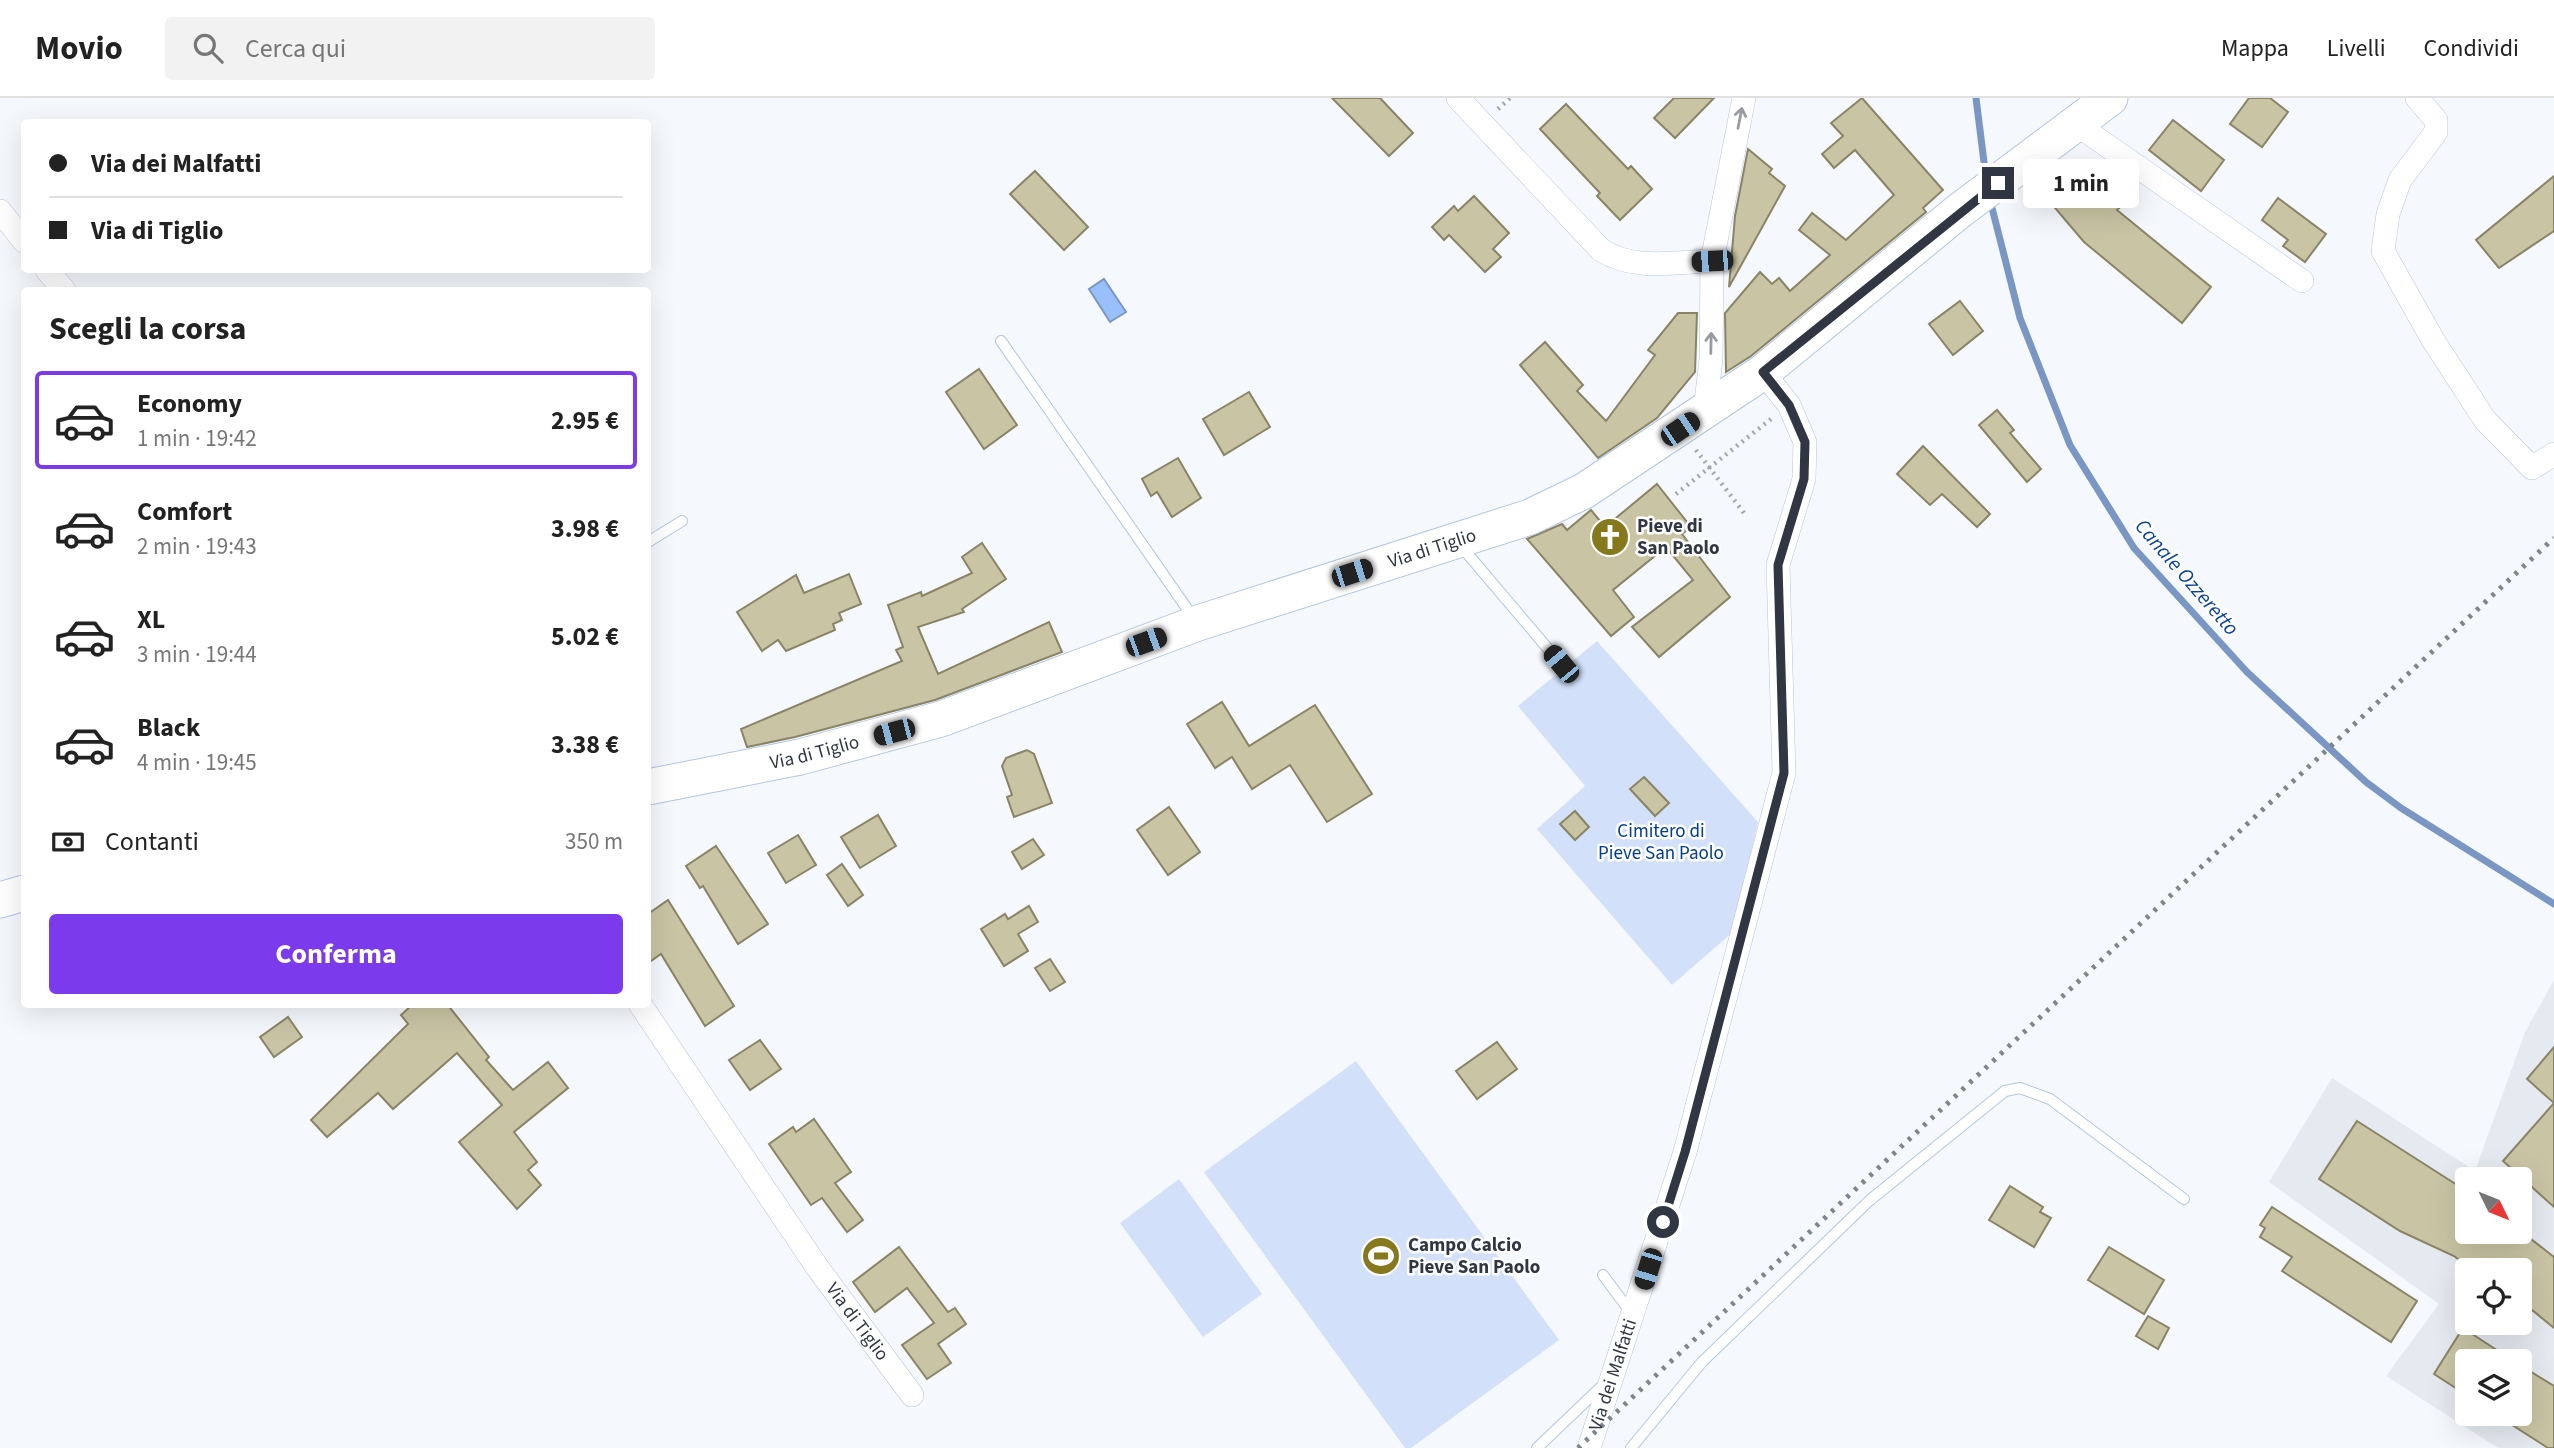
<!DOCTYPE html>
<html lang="it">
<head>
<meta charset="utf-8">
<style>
	body { margin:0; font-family:"Source Sans 3",sans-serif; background:#f2f2f2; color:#222; height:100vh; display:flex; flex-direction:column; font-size:26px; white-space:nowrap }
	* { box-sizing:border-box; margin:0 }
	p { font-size:23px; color:#767676 }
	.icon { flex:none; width:38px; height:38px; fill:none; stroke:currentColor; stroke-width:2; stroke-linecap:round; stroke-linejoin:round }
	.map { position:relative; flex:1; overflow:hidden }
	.sheet { position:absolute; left:21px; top:189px; width:630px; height:721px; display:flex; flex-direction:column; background:#fff; border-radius:7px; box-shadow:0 7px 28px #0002 }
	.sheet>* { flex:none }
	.hud { position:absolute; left:21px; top:21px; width:630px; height:154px; border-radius:7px; box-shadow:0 7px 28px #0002; display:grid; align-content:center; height:154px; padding:0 28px; background:#fff }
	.needle { width:46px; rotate:133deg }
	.buttons { position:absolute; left:2455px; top:1069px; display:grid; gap:14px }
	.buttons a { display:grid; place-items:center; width:77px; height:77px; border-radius:7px; background:#fff; box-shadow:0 7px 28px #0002; font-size:35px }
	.end { position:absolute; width:32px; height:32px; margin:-16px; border:9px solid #303743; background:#fff; box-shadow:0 0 0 4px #fff }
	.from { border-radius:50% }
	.bubble { position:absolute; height:49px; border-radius:7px; background:#fff; box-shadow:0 7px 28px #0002; font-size:23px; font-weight:700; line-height:49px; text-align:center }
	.car { position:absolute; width:21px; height:42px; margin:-21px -10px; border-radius:9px; box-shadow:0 0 5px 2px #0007; background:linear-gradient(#222 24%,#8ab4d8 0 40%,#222 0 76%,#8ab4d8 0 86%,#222 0) }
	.hud b { display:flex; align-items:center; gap:24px; height:66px; font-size:26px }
	.hud b+b { border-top:2px solid #e0e0e0 }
	.hud i { width:18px; height:18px; background:#222 }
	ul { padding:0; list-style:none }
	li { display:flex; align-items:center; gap:21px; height:98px; margin:0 14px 10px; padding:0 14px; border:4px solid transparent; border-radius:7px }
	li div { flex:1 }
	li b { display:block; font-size:26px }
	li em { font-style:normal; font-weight:700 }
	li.on { border-color:#7c3aed }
	li>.icon { width:63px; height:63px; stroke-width:1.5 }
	h2 { padding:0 28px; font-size:32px; line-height:84px }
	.pay { display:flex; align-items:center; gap:18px; height:77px; padding:0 28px; font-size:26px }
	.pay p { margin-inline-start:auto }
	.action { display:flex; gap:14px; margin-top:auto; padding:14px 28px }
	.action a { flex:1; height:80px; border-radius:7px; background:#7c3aed; color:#fff; font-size:28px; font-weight:700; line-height:80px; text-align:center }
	header { display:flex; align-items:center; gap:42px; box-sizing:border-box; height:98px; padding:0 35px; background:#fff; border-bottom:2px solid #e0e0e0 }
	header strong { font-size:33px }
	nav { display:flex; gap:38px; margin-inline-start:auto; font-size:24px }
	.search { width:490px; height:63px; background:#f2f2f2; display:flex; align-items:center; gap:18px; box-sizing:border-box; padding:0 24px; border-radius:7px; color:#767676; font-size:26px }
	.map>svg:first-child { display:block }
	.built { fill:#e5eaf1; fill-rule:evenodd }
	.green { fill:#d2e1f9 }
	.water { fill:#9ac0fb; stroke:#7a97c4; stroke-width:2 }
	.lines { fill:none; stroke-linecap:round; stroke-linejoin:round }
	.stream { stroke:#7a97c4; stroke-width:7 }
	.building { fill:#c9c4a4; stroke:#898466; stroke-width:2 }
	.service-casing { stroke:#b4c5e1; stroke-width:12 }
	.minor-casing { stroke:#b4c5e1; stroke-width:24 }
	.primary-casing { stroke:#b4c5e1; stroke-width:37 }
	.path { stroke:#a1a7af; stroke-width:4.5; stroke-dasharray:2 5; stroke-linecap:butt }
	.service { stroke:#fff; stroke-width:10 }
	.minor { stroke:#fff; stroke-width:23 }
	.primary { stroke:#fff; stroke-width:35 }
	.rail { stroke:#7f858e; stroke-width:5; stroke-dasharray:3.5 7; stroke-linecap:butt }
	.oneway { stroke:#989ba1 }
	.route { stroke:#303743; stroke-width:9 }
	.labels { text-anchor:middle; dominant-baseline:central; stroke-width:5; stroke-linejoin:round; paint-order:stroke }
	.poi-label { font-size:19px; font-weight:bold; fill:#303743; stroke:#fff; text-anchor:start }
	.street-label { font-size:19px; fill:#303743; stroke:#fff }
	.park-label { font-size:19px; fill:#033d90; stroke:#fff }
	.water-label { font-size:21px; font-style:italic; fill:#0b4397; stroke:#fff }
</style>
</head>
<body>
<header>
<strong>Movio</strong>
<div class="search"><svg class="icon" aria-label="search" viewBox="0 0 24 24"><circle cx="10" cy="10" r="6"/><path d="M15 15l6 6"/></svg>Cerca qui</div>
<nav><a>Mappa</a><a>Livelli</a><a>Condividi</a></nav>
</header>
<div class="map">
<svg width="2554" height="1350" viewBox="0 0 2554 1350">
	<rect width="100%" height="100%" fill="#f5f9fe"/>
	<path class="built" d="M2554,882V1350H2498L2386,1278L2439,1206L2269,1084L2332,980L2475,1073L2525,934ZM2468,1082H2520V1134H2468ZM2468,1172H2520V1225H2468ZM2468,1264H2520V1316H2468Z"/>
	<g class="green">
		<path d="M1597,543L1758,724L1733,834L1672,887L1537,731L1585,688L1518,608Z"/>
		<path d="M1356,963L1559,1242L1411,1350H1405L1204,1074Z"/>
		<path d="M1179,1081L1262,1196L1203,1239L1120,1125Z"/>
	</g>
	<path class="water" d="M1104,181L1126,214L1110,224L1089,191Z"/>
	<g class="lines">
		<g class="stream">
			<path d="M1976,0L1986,80"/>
			<path d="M1990,102L2020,220L2070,347L2134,450L2247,574L2366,684L2401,710L2554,806"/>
		</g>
	</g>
	<g class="building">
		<path d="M1332,0H1380L1413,35L1389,58Z"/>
		<path d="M1674,0H1714L1675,40L1654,20Z"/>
		<path d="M1862,0L1943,92L1923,110L1926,114L1751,258L1726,274L1725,215L1760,174L1772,186L1779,180L1790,193L1830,157L1799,132L1812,115L1846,142L1894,97L1855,52L1834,70L1822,56L1843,38L1831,25Z"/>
		<path d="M2249,0H2270L2288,14L2262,49L2230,26Z"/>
		<path d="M1566,6L1628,71L1631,68L1652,91L1620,122L1597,98L1600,95L1540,31Z"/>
		<path d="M2173,22L2224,62L2201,93L2149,52Z"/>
		<path d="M1748,51L1772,71L1769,75L1785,88L1729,189L1735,118Z"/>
		<path d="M1035,73L1088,129L1064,152L1010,96Z"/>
		<path d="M2100,73L2126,104L2117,112L2211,189L2182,225L2084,144L2055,110Z"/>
		<path d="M2554,78V133L2499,170L2476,142Z"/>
		<path d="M1474,98L1509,135L1493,151L1501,159L1485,174L1449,137L1444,142L1432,129L1454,108L1458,113Z"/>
		<path d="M2278,100L2326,136L2305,164L2283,148L2288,142L2262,122Z"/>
		<path d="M1960,203L1983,233L1953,257L1929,226Z"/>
		<path d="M1678,215H1697L1695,274L1657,320L1598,360L1520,267L1545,244L1583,287L1577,293L1606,323L1655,257L1648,252Z"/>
		<path d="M979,271L1017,327L984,351L946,294Z"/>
		<path d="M1249,294L1270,329L1224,357L1203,321Z"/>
		<path d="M1997,312L2014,332L2010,335L2041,371L2027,384L1979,327Z"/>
		<path d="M1923,348L1990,416L1977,429L1942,396L1930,407L1897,376Z"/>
		<path d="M1178,360L1201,400L1172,419L1157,394L1151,398L1142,381Z"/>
		<path d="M1657,386L1691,429L1682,436L1730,499L1659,559L1632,529L1693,482L1666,449L1613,492L1634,519L1611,538L1527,441L1562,426L1567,432L1591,412L1605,429Z"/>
		<path d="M982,445L1006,481L962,511L964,514L918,529L938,576L1049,524L1062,554L935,602L795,639L747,649L741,631L902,563L896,552L903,549L888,507L921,494L922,498L972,475L962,459Z"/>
		<path d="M849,476L861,506L839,515L842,522L833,526L835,532L786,553L778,542L762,553L737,514L796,477L804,495Z"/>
		<path d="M1222,604L1249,648L1315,607L1372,696L1327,724L1290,667L1252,691L1232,659L1215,670L1187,626Z"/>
		<path d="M1027,652L1034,656L1052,705L1014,719L1007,699L1012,697L1002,668L1006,660Z"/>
		<path d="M1644,679L1669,705L1655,718L1630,691Z"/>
		<path d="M1169,709L1200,754L1168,777L1137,732Z"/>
		<path d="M1575,713L1589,729L1575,742L1560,726Z"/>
		<path d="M878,717L896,748L860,770L841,739Z"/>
		<path d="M798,737L816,767L786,785L768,755Z"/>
		<path d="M1033,741L1044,757L1022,771L1012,754Z"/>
		<path d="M716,748L768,826L738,846L703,788L700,790L686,768Z"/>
		<path d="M842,766L863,797L848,808L827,777Z"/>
		<path d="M668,802L734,908L705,928L661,856L648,865V816Z"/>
		<path d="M1029,808L1038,824L1018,836L1028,853L1004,868L981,831L1005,816L1008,821Z"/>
		<path d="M1050,861L1065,884L1050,893L1035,870Z"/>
		<path d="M413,906H447L489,959L486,962L513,992L548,964L568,990L514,1034L537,1064L528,1072L541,1087L517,1111L459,1044L502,1007L457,955L393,1011L378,995L327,1039L311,1022L408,926L401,917Z"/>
		<path d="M288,919L302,939L274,959L260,939Z"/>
		<path d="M760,942L781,971L750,992L729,962Z"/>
		<path d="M1497,944L1517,971L1477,1001L1456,973Z"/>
		<path d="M2554,949V1005L2527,981Z"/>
		<path d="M2554,1005V1109L2503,1063Z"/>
		<path d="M814,1021L851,1074L835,1085L863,1122L847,1134L822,1100L811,1107L769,1046L793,1029L796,1034Z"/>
		<path d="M2357,1023L2468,1094V1134H2522L2554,1159V1230L2520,1202V1172H2472L2454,1158L2400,1133L2319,1081Z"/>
		<path d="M2010,1088L2043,1109L2040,1114L2051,1120L2034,1149L1989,1122Z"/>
		<path d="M2272,1109L2417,1203L2391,1244L2282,1173L2292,1159L2260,1139L2265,1130L2260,1127Z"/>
		<path d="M899,1149L948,1214L955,1210L966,1226L938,1246L951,1265L927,1281L902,1247L934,1225L907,1190L875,1214L853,1184Z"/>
		<path d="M2109,1149L2164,1182L2144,1216L2088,1182Z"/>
		<path d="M2148,1218L2169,1230L2158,1251L2136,1238Z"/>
		<path d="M2463,1230L2515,1264H2468V1298L2434,1276Z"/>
		<path d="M2520,1267L2554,1288V1350H2548L2495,1316H2520Z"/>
	</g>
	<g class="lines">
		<defs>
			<g id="service">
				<path d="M1001,243L1195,522"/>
				<path d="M648,444L682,423"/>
				<path d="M1460,447L1561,566"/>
				<path d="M1603,1177L1632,1216"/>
				<path d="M1537,1350L1603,1287"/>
				<path d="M1631,1350L1702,1264L1870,1102L2005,993L2020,990L2050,1001L2184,1101"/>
			</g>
			<g id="minor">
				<path d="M1458,0L1601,152C1634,173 1675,164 1712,163"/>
				<path d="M2417,0L2436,22V34L2400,82L2388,116L2383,153L2433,242L2485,322L2532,370L2554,356"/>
				<path d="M2076,26L2302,183"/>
				<path d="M0,113L24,143"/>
				<path d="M47,172L64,192"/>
				<path d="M1705,313L1711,261L1712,163L1744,0"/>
				<path id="s1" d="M640,906L817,1169L912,1297"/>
				<path id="s2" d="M1589,1350L1685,1054L1784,675L1778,467L1804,381L1805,344L1789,307L1763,274"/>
			</g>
			<g id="primary">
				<path id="s3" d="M648,689L800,659L941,621L1198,525L1530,419L1584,393L1763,274L1959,113L2110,0"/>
				<path d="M0,802L24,795"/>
			</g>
		</defs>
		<use href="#service" class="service-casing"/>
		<use href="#minor" class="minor-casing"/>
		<use href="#primary" class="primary-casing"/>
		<g class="path">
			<path d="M1498,11L1510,0"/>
			<path d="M1696,352L1744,415"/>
			<path d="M1676,396L1771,321"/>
		</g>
		<use href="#service" class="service"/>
		<use href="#minor" class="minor"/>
		<use href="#primary" class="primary"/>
		<path class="rail" d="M1578,1350L2554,440"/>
	</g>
	<defs><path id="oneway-shaft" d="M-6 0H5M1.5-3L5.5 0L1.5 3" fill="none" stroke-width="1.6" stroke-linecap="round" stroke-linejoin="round" transform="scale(1.75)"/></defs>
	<g class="oneway">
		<use href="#oneway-shaft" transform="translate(1740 20) rotate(-79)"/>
		<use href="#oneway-shaft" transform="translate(1711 245) rotate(-89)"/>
	</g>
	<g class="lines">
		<path class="route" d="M1663,1124L1685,1054L1784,675L1778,467L1804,381L1805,344L1789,307L1763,274L1998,85"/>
	</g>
	<defs>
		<symbol id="church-disc" viewBox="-11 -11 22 22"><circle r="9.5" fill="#86781d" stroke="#fff"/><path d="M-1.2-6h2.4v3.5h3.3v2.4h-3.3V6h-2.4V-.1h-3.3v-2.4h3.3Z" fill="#fff"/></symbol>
		<symbol id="stadium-disc" viewBox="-11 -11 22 22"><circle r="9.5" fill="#86781d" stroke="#fff"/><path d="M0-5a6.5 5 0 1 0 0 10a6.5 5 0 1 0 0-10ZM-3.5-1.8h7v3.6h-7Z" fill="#fff"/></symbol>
	</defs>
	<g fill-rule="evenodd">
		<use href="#church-disc" x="1588" y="417" width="44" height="44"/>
		<use href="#stadium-disc" x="1359" y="1136" width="44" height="44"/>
	</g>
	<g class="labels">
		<g class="poi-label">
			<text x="1637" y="428">Pieve di<tspan x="1637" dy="22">San Paolo</tspan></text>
			<text x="1408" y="1147">Campo Calcio<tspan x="1408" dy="22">Pieve San Paolo</tspan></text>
		</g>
		<g class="street-label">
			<text stroke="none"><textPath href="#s3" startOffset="821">Via di Tiglio</textPath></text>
			<text stroke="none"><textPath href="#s3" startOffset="170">Via di Tiglio</textPath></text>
			<text stroke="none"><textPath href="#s1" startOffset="385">Via di Tiglio</textPath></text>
			<text stroke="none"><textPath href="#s2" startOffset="77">Via dei Malfatti</textPath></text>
		</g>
		<g class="park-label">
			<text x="1661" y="733">Cimitero di<tspan x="1661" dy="22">Pieve San Paolo</tspan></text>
		</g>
		<g class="water-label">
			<text transform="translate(2187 479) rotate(49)">Canale Ozzeretto</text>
		</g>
	</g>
</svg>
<div class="buttons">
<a><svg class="needle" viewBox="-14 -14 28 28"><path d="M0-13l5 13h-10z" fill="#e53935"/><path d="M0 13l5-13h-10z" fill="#767676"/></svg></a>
<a><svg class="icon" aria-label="locate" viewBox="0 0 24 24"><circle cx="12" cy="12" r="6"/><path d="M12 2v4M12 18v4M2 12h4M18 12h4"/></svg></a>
<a><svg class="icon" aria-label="layers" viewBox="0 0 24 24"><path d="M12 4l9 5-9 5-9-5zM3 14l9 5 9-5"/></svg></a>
</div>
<i class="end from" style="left:1663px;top:1124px"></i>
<i class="end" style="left:1998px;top:85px"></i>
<div class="bubble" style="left:2023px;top:61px;width:116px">1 min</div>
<i class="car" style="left:1712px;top:163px;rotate:267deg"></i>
<i class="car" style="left:1680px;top:331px;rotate:56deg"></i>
<i class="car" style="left:1352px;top:475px;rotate:72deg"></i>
<i class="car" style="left:1146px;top:544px;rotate:70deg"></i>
<i class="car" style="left:1561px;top:566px;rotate:320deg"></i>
<i class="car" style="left:894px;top:634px;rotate:255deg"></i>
<i class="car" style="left:1648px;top:1171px;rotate:197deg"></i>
<div class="hud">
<b><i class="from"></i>Via dei Malfatti</b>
<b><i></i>Via di Tiglio</b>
</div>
<section class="sheet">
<h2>Scegli la corsa</h2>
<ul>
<li class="on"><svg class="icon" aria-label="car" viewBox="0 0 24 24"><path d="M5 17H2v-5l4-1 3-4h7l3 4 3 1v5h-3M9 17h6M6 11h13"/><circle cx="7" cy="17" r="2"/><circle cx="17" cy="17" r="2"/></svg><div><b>Economy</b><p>1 min · 19:42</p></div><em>2.95 €</em></li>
<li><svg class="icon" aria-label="car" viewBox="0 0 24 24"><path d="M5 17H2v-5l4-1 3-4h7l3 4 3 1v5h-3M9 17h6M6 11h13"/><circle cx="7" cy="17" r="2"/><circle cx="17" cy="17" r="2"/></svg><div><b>Comfort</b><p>2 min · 19:43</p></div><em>3.98 €</em></li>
<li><svg class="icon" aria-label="car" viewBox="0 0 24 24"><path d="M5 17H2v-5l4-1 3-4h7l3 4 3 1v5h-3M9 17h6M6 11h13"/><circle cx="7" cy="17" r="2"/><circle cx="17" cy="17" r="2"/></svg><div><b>XL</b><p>3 min · 19:44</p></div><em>5.02 €</em></li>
<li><svg class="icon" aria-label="car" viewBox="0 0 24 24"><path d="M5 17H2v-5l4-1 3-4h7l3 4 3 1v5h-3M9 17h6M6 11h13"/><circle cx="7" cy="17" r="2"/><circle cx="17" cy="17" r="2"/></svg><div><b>Black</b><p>4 min · 19:45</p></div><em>3.38 €</em></li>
</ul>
<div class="pay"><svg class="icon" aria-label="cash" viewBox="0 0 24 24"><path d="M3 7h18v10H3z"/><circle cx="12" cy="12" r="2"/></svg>Contanti<p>350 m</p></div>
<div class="action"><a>Conferma</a></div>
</section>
</div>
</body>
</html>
